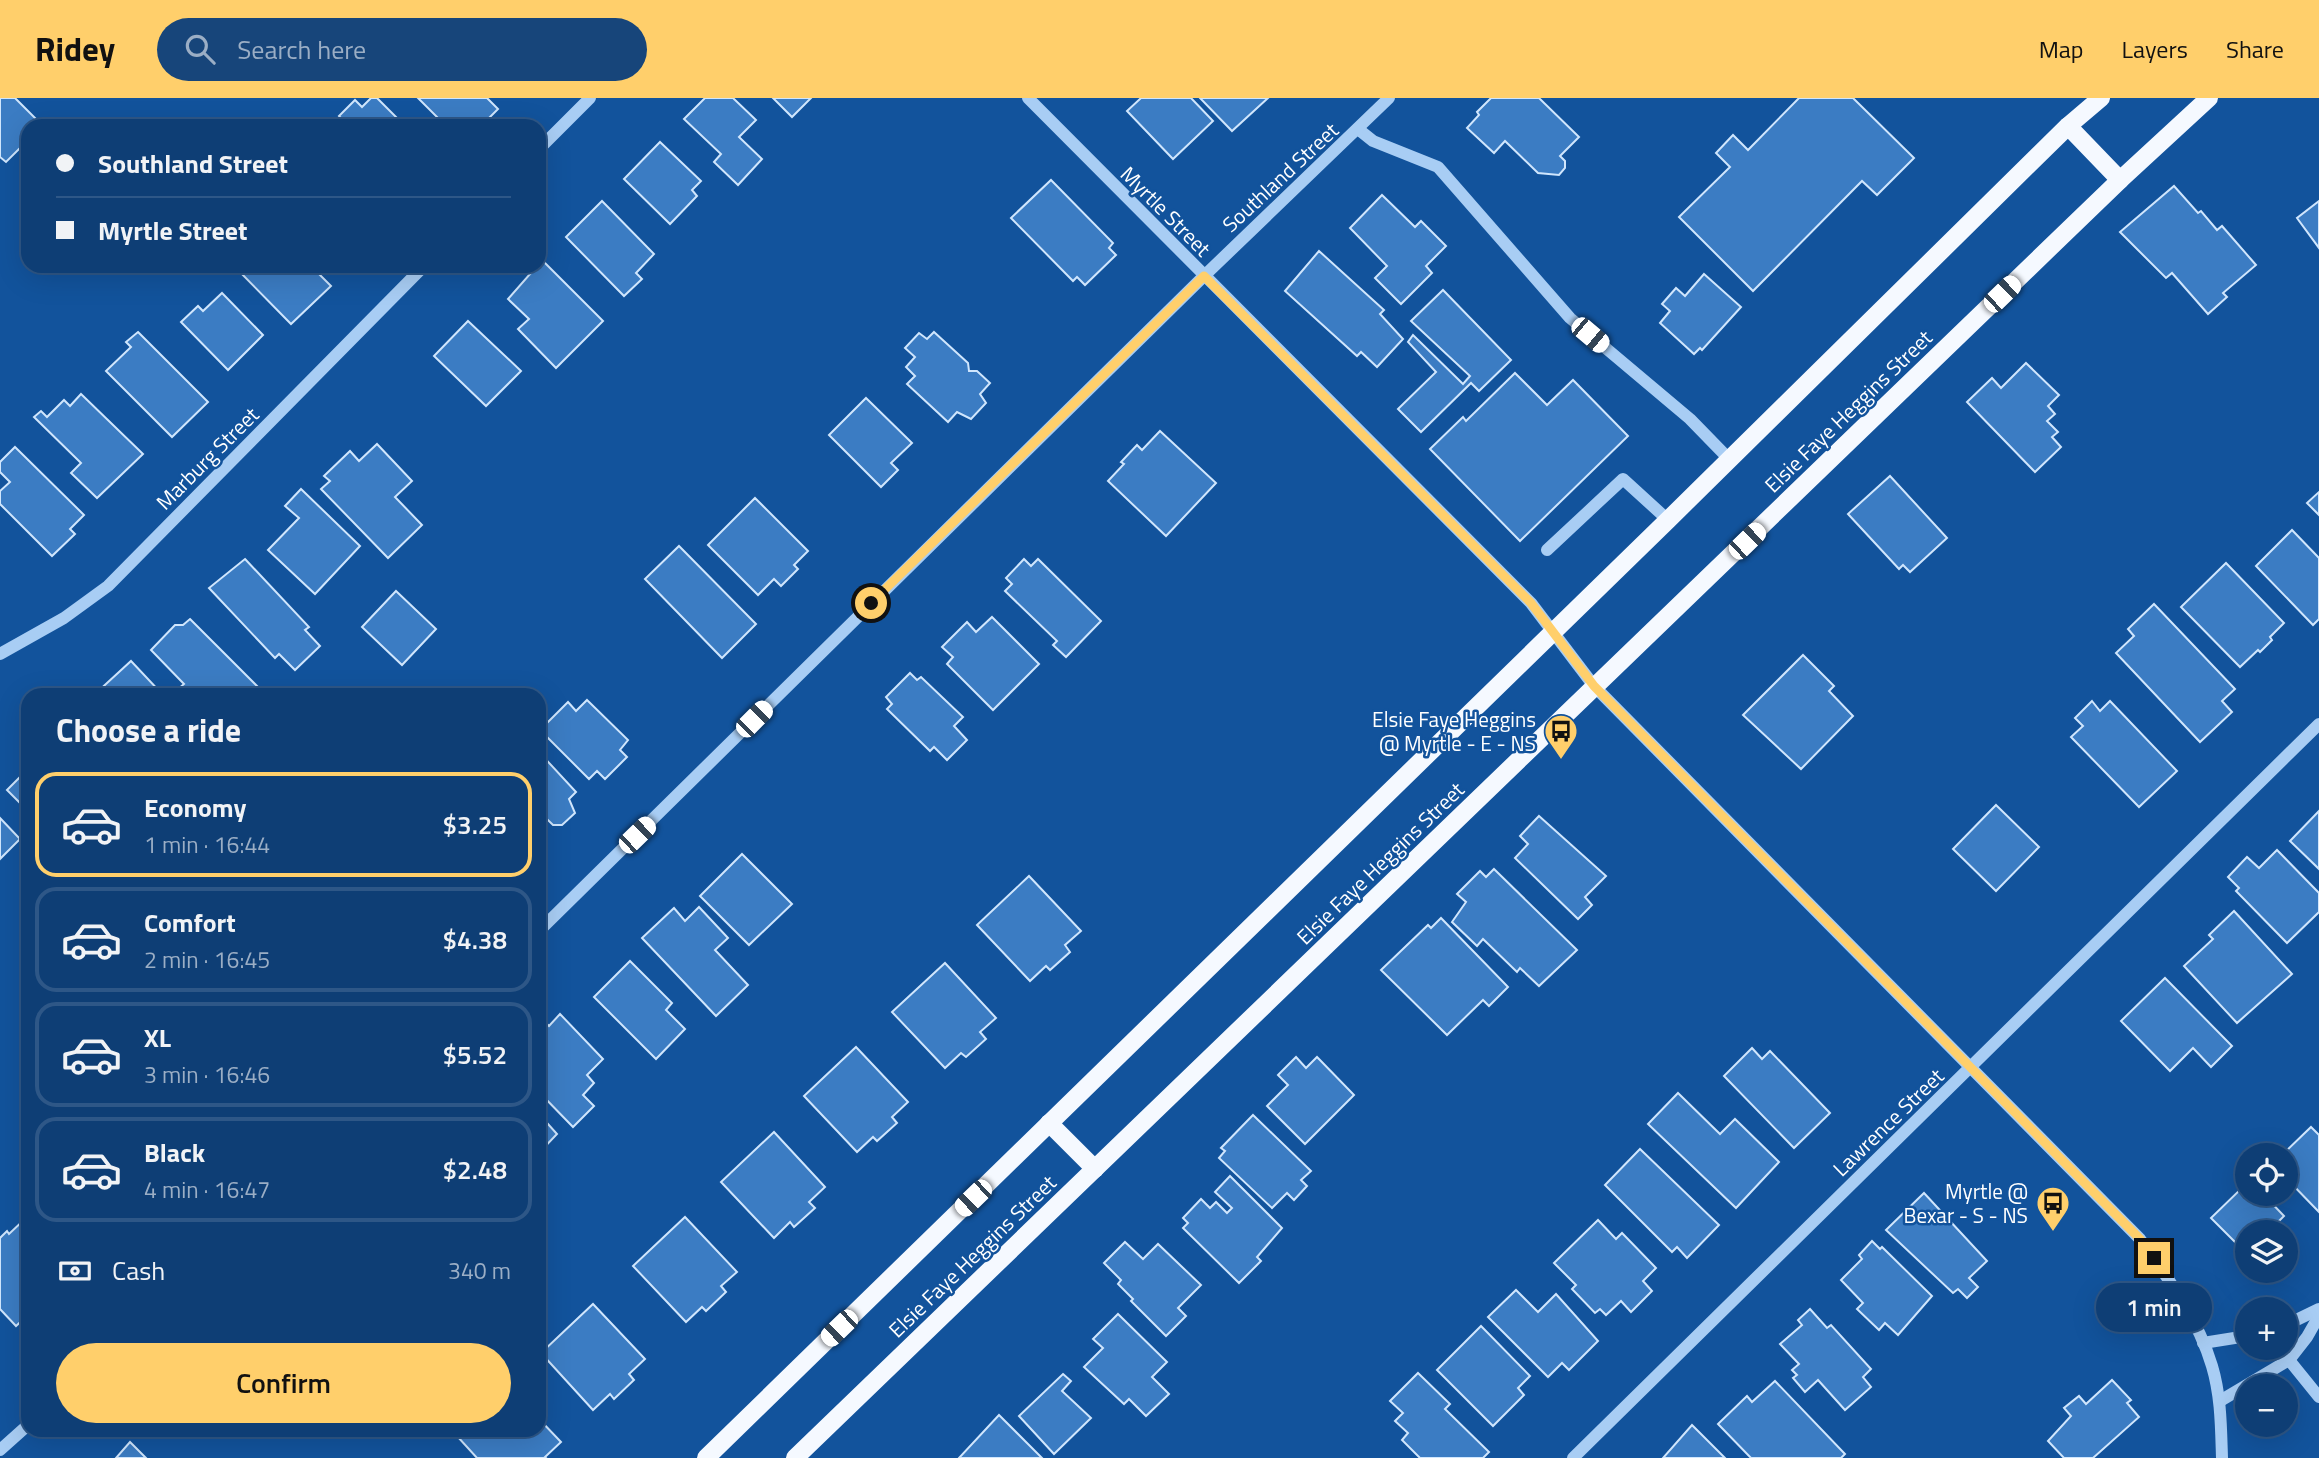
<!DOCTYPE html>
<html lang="en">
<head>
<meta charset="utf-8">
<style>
	body { margin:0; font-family:"Titillium Web",sans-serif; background:#17457a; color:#f1f3f6; height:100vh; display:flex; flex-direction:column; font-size:26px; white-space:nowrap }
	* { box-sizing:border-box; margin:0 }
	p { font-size:23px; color:#9baec5 }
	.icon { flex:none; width:38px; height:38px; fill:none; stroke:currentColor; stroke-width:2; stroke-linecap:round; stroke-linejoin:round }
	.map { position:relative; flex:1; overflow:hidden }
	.panel { position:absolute; left:21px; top:590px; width:525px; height:749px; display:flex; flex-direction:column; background:#0e3e75; border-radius:21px; box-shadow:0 7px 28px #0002,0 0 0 2px #2e5787 }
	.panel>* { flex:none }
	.guide { position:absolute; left:21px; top:21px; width:525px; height:154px; border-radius:21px; box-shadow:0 7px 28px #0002,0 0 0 2px #2e5787; display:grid; align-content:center; height:154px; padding:0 35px; background:#0e3e75 }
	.tools { position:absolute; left:2235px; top:1045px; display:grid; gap:14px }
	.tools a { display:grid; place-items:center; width:63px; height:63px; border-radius:50%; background:#0e3e75; box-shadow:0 7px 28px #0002,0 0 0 2px #2e5787; font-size:35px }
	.end { position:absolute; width:32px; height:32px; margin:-16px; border:9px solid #ffcf6b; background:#111; box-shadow:0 0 0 4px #111 }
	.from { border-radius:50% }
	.bubble { position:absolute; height:49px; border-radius:24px; background:#0e3e75; box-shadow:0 7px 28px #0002,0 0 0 2px #2e5787; font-size:23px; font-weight:600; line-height:49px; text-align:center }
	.car { position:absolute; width:21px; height:42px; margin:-21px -10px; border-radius:9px; box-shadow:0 0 5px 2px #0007; background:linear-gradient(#fff 24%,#345 0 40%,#fff 0 76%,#345 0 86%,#fff 0) }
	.guide b { display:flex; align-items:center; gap:24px; height:66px; font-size:26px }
	.guide b+b { border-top:2px solid #2e5787 }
	.guide i { width:18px; height:18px; background:#f1f3f6 }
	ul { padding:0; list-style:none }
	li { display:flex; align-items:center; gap:21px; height:105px; margin:0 14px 10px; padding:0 21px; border:4px solid #2e5787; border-radius:21px }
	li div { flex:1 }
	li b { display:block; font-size:26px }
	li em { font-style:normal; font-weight:600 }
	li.current { border-color:#ffcf6b }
	li>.icon { width:63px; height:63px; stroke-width:1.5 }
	h2 { padding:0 35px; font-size:32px; line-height:84px }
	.pay { display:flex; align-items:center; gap:18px; height:77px; padding:0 35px; font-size:26px }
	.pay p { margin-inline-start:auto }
	.action { display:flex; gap:14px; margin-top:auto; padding:14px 35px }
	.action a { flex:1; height:80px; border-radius:42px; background:#ffcf6b; color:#111; font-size:28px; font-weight:600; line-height:80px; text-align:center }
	header { display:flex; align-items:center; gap:42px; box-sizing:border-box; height:98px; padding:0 35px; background:#ffcf6b; color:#111 }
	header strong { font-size:33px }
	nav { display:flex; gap:38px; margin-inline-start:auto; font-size:24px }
	.search { width:490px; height:63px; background:#17457a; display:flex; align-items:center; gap:18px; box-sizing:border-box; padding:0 24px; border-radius:38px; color:#9baec5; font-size:26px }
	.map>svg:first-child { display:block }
	.building { fill:#3b7cc3; stroke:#d0e6fd; stroke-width:2 }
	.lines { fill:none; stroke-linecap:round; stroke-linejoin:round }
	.minor { stroke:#a8cdf4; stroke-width:12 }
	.major { stroke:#f5f9ff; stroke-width:18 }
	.route { stroke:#ffcf6b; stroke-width:9 }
	.labels { text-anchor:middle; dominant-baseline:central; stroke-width:5; stroke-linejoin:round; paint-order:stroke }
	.street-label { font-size:21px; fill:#fff; stroke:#12539c }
	.poi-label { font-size:21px; fill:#fff; stroke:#12539c; text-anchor:end }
</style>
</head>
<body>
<header>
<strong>Ridey</strong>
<div class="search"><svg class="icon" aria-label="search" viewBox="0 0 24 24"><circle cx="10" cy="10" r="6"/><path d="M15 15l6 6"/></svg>Search here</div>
<nav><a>Map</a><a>Layers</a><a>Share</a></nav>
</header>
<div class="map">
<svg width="2319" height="1360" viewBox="0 0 2319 1360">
	<rect width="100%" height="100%" fill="#12539c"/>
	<g class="building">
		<path d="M0,0H15L43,28H28V42L6,64L0,59Z"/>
		<path d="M371,0H377L405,28H343L346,25L339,18L355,2L362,9Z"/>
		<path d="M418,0H487L498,11L482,27L478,22L472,28H446Z"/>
		<path d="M705,0H733L756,22L739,39L762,61L738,87L714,64L721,56L684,21Z"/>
		<path d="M773,0H811L792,19Z"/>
		<path d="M1141,0H1191L1213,23L1173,61L1127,13Z"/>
		<path d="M1200,0H1268L1232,33Z"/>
		<path d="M1491,0H1539L1579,39L1560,58L1565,63V70L1559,77L1538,75L1505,43L1494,55L1467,30L1479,17L1477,14Z"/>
		<path d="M1799,0H1853L1914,60L1877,97L1862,83L1753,193L1679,119L1730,69L1716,55L1733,37L1748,52Z"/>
		<path d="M660,44L701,83L692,92L697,98L670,126L624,81Z"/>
		<path d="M1051,82L1113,145L1109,150L1116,157L1085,187L1077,179L1073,183L1011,120Z"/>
		<path d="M2174,88L2198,115L2201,113L2217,132L2222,128L2256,167L2223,195L2227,199L2208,216L2172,175L2166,180L2120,134Z"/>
		<path d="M1382,97L1415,129L1421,123L1446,148L1426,168L1432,175L1401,206L1375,180L1387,168L1350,130Z"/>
		<path d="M602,103L654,156L636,175L642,181L624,198L566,139Z"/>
		<path d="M2319,103V150L2297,120Z"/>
		<path d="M1319,153L1384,212L1380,216L1403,241L1377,269L1361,254L1357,258L1285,193Z"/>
		<path d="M542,162L603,223L556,270L518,231L529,221L508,201L537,168H539Z"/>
		<path d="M234,168H311L331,188L291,226Z"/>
		<path d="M1704,176L1741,209L1702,252L1700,250L1694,256L1660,225L1670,213L1662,206L1676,190L1685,198Z"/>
		<path d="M1443,192L1511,262L1479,293L1471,285L1421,334L1398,311L1436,274L1408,244L1413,237L1463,286L1470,278L1411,223Z"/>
		<path d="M222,195L263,237L228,272L181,224L198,208L203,213Z"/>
		<path d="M468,223L521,273L486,308L434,258Z"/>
		<path d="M138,234L208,304L172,339L106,273L131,249L126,244Z"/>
		<path d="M934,234L968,265L969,273H977L990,285L980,296L986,305L971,321L957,314L948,324L907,286L915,278L906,269L915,259L905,250L919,235L927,241Z"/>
		<path d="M2026,265L2059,297L2048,308L2055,316L2047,323L2058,334L2052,339L2061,349L2035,374L1967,304L1992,280L2001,290Z"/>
		<path d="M1515,275L1547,307L1573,282L1628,338L1520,443L1430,351L1463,319L1466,323Z"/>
		<path d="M81,296L143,356L97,400L71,375L81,365L34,319L41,313L47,319L64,302L70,308Z"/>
		<path d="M866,300L912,345L891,365L898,372L881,389L829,337Z"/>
		<path d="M1160,333L1216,385L1166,438L1108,383L1124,366L1121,364L1137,347L1142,352Z"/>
		<path d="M377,346L412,383L395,399L422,427L388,460L321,391L330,383L324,378L350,353L359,363Z"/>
		<path d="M15,349L84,417L70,431L75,436L52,458L0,406V393L10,384L0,374V364Z"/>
		<path d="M1890,378L1947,440L1910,474L1903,467L1899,471L1848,416Z"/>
		<path d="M301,391L360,448L315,496L268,452L299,420L285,408Z"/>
		<path d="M2319,394V417L2307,405Z"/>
		<path d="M755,400L808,453L794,467L798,471L781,488L774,481L758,497L708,447Z"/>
		<path d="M2292,432L2319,460V521L2313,527L2256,468Z"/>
		<path d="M679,448L756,526L722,560L645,481Z"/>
		<path d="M245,461L309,529L305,532L320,548L295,572L279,556L275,560L209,490Z"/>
		<path d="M1024,461L1031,468L1038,461L1101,523L1066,559L1053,547L1057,543L1005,493L1012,486L1006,480Z"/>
		<path d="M2226,465L2284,525L2270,539L2272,542L2260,554L2258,552L2240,569L2181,509Z"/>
		<path d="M396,493L436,531L402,567L362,529Z"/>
		<path d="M2154,506L2235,591L2222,603L2232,614L2200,644L2116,555L2134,538L2128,531Z"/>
		<path d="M992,519L1039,566L993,612L947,566L953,559L942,549L967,524L976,534Z"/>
		<path d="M190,521L263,594L260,597H184L178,591L184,586L151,552L175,527H183Z"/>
		<path d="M1803,557L1834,588L1829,593L1853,618L1801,671L1743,617Z"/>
		<path d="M131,563L163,597H94Z"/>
		<path d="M910,575L917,582L921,579L963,619L954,628L967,642L947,662L934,649L930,653L887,611L892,606L886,599Z"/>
		<path d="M587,602L628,642L620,652L627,659L605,681L597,673L589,681L540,632L568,604L576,613Z"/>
		<path d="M2092,603L2100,613L2110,603L2177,673L2139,709L2071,639L2083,628L2075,620Z"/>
		<path d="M539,654L576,694L569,701L575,715L562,727H553L548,722L539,730Z"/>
		<path d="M20,679L24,683L28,679V713L7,692Z"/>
		<path d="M1996,707L2039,749L1996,793L1953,751Z"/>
		<path d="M2319,713V771L2290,743Z"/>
		<path d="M1539,718L1606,778L1585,799L1592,807L1578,821L1515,760L1528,746L1520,738Z"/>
		<path d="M0,720L20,741L0,761Z"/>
		<path d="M2277,752L2319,795V814L2287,845L2236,793L2239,790L2228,779L2247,759L2259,770Z"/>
		<path d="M742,756L792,806L749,847L700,798Z"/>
		<path d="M1494,771L1577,852L1539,888L1520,870L1517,874L1483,841L1477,848L1452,824L1466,804L1457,796L1480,773L1486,779Z"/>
		<path d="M1029,778L1081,833L1065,847L1070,854L1050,872L1046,868L1030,883L977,827Z"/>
		<path d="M699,809L728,840L715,852L748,887L716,918L642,840L674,810L685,823Z"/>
		<path d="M2234,813L2292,876L2237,925L2184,868L2213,841L2209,837Z"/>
		<path d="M1441,820L1508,889L1489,908L1483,902L1447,937L1381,872L1428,827L1431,830Z"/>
		<path d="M630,863L672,905L666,912L685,931L656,961L594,899Z"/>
		<path d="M945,865L996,920L980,934L986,941L966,959L961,955L945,970L892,914Z"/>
		<path d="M2165,880L2232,948L2211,969L2193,950L2170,973L2121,923Z"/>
		<path d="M560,916L603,961L587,977L594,985L583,997L594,1008L573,1029L539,994V923L541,920L549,928Z"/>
		<path d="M856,949L908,1004L892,1019L897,1025L877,1043L873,1039L857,1054L804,998Z"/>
		<path d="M1752,950L1762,961L1770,953L1830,1015L1794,1050L1724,978Z"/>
		<path d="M1296,959L1306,970L1317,959L1354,997L1305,1046L1267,1008L1288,987L1278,977Z"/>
		<path d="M1678,995L1720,1036L1735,1021L1779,1064L1736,1110L1648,1026Z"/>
		<path d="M539,1016L557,1036L539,1055Z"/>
		<path d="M1253,1017L1311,1073L1301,1082L1307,1088L1294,1102L1287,1095L1272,1110L1219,1060L1225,1053L1221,1050Z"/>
		<path d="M2311,1029L2319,1037V1114L2286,1080V1057H2282Z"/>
		<path d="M774,1034L825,1089L809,1104L815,1110L794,1129L790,1124L774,1140L721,1084Z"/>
		<path d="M1640,1051L1719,1127L1687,1160L1677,1149L1672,1154L1605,1087Z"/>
		<path d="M1230,1078L1282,1130L1257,1159L1261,1163L1239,1185L1183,1130L1188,1125L1183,1120L1201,1101L1210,1110L1216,1104L1227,1115L1232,1110L1215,1094Z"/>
		<path d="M2247,1085V1096H2263L2284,1118L2273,1129L2278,1134H2247V1156L2211,1120Z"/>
		<path d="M1924,1095L1987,1163L1969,1180L1978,1189L1967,1200L1958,1191L1953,1195L1886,1132Z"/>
		<path d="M28,1118V1217L16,1228L0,1211V1140L7,1133L9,1136Z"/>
		<path d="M685,1119L737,1174L721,1188L726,1194L706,1213L702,1209L686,1224L633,1168Z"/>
		<path d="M1598,1122L1616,1141L1622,1135L1656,1170L1643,1183L1652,1193L1631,1214L1621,1203L1606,1217L1600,1211L1595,1215L1572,1191L1576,1187L1554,1165Z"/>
		<path d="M1872,1143L1880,1151L1882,1149L1932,1198L1898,1237L1885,1225L1879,1232L1857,1211L1863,1205L1841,1182L1862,1161L1859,1157Z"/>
		<path d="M1125,1144L1143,1161L1158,1146L1201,1187L1178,1210L1186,1218L1166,1238L1131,1203L1133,1201L1118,1186L1121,1182L1104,1165Z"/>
		<path d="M1516,1192L1538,1214L1556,1196L1598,1243L1569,1272L1562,1265L1548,1279L1488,1219Z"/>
		<path d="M593,1206L645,1261L629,1276L634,1282L614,1301L610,1296L593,1312L541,1255Z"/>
		<path d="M1810,1211L1827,1230L1831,1227L1871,1271L1863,1279L1871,1289L1845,1312L1818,1282L1805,1294L1793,1280L1797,1277L1792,1272L1799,1266L1780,1246L1802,1227L1798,1222Z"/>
		<path d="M1118,1216L1167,1264L1152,1279L1169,1296L1146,1318L1129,1301L1124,1306L1084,1269L1103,1250L1093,1241Z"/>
		<path d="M1481,1228L1530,1278L1518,1290L1524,1297L1493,1328L1437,1272Z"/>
		<path d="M1418,1275L1450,1306L1445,1311L1489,1354L1483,1360H1420L1402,1342L1408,1335L1395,1323L1403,1315L1390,1303Z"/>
		<path d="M1063,1276L1071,1283L1062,1293L1091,1320L1054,1356L1019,1318Z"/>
		<path d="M2112,1282L2131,1302L2127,1305L2139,1319L2093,1360H2064L2048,1343L2071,1318L2064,1310L2079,1298L2086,1306Z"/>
		<path d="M1775,1283L1845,1356L1841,1360H1751L1718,1326L1747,1298L1752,1304Z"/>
		<path d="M999,1317L1042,1360H959Z"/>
		<path d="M539,1321L561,1344L545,1359L546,1360H477L457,1338L463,1332H539Z"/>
		<path d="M1692,1327L1725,1360H1663Z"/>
		<path d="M130,1344L146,1360H116Z"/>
	</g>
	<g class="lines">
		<g class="minor">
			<path d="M1028,0L1531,505L1594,588L2140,1141C2168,1180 2198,1221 2212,1268C2221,1298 2221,1329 2222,1360"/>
			<path d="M1358,31L1373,43L1438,69L1570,220L1690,321L1729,361"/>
			<path d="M539,51L590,0"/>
			<path d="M1547,452L1623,381L1668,422"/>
			<path d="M0,556L64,520L108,488L424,168"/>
			<path d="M539,833L1204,178L1389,0"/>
			<path d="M2286,1227L2319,1211"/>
			<path d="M2203,1245L2247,1238"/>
			<path d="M2289,1262L2319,1299"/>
			<path d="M2220,1303L2289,1262L2307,1239L2319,1218"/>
			<path d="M0,1352L28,1327"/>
			<path d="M1573,1360L2319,626"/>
		</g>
		<g class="major">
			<path d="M2068,28L2120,82"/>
			<path d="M1049,1025L1095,1071"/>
			<path d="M706,1360L1668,422L2068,28L2101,0"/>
			<path d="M795,1360L2120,82L2209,0"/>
		</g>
	</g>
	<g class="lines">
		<path class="route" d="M871,505L1204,178L1531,505L1594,588L2140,1141L2154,1160"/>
	</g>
	<defs>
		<symbol id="bus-pin" viewBox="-11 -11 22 30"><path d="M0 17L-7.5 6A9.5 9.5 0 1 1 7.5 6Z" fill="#ffcf6b" stroke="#12539c"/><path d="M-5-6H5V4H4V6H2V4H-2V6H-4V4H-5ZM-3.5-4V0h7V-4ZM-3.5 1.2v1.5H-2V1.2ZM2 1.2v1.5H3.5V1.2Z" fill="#111"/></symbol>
	</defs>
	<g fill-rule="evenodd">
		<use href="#bus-pin" x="1542" y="614" width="38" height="52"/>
		<use href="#bus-pin" x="2034" y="1086" width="38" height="52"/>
	</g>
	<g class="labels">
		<g class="street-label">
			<text transform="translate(1280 79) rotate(-43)">Southland Street</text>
			<text transform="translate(1166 113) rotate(45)">Myrtle Street</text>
			<text transform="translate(1848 313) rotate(-44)">Elsie Faye Heggins Street</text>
			<text transform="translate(207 360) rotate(-45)">Marburg Street</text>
			<text transform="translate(1380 765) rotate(-44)">Elsie Faye Heggins Street</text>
			<text transform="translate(1888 1024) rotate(-44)">Lawrence Street</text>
			<text transform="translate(972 1158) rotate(-44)">Elsie Faye Heggins Street</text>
		</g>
		<g class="poi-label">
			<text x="1536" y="621">Elsie Faye Heggins<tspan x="1536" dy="24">@ Myrtle - E - NS</tspan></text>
			<text x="2028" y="1093">Myrtle @<tspan x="2028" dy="24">Bexar - S - NS</tspan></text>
		</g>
	</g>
</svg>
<div class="tools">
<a><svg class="icon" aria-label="locate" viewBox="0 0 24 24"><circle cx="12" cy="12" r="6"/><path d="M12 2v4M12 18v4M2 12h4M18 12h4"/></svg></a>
<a><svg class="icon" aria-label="layers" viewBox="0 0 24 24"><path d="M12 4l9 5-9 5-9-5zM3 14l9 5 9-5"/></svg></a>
<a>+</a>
<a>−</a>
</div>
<i class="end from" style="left:871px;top:505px"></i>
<i class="end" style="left:2154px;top:1160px"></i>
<div class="bubble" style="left:2096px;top:1185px;width:116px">1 min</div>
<i class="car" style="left:2002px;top:196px;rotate:46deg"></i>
<i class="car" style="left:1590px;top:237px;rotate:130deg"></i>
<i class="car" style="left:1747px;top:443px;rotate:46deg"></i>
<i class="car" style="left:754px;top:621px;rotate:45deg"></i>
<i class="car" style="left:637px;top:737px;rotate:46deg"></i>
<i class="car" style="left:973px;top:1100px;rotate:226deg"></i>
<i class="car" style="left:839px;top:1230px;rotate:226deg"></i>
<div class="guide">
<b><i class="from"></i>Southland Street</b>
<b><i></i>Myrtle Street</b>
</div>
<section class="panel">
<h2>Choose a ride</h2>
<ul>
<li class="current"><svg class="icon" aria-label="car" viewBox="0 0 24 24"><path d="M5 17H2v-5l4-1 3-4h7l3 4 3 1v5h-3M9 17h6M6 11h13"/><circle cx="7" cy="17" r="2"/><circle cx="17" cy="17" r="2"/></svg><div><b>Economy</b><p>1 min · 16:44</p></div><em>$3.25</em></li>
<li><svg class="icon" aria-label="car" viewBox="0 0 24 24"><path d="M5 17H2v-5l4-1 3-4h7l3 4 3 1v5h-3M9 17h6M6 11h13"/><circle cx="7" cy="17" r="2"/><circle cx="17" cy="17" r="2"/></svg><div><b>Comfort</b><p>2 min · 16:45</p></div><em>$4.38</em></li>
<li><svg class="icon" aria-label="car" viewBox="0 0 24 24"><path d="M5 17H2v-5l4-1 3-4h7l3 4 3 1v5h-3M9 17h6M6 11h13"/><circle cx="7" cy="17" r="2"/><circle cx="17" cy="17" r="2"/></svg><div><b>XL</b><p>3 min · 16:46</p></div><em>$5.52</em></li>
<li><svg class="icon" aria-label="car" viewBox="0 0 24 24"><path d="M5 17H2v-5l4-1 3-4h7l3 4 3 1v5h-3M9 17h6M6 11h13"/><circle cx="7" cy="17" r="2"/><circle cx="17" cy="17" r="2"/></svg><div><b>Black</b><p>4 min · 16:47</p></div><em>$2.48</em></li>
</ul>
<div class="pay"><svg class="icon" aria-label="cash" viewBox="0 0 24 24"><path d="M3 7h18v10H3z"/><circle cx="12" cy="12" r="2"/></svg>Cash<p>340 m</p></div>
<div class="action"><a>Confirm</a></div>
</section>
</div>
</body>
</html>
